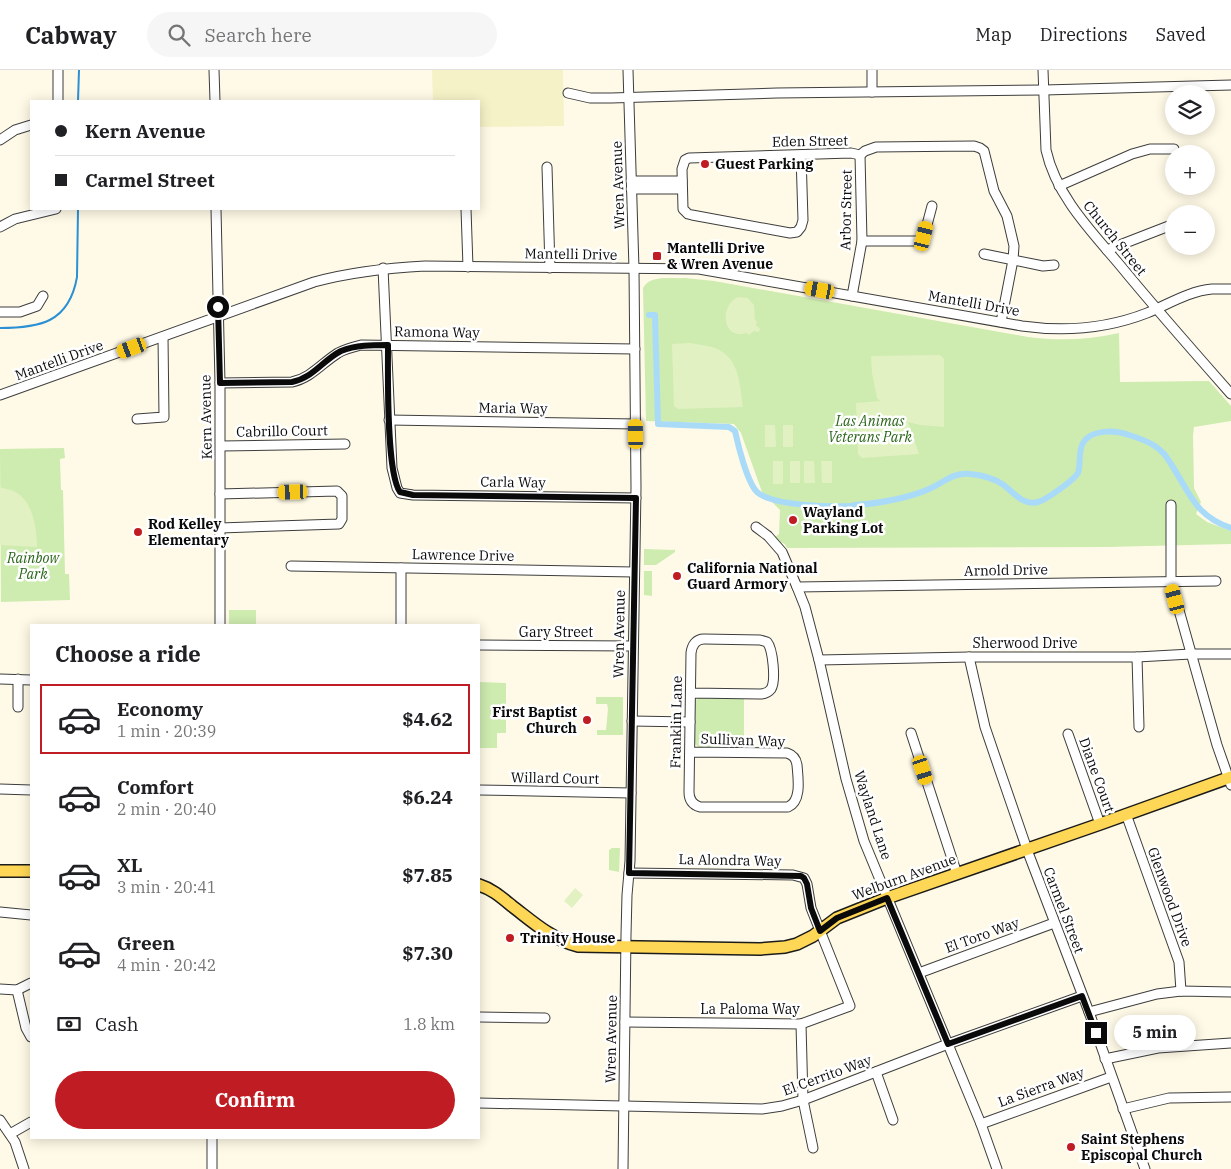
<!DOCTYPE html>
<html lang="en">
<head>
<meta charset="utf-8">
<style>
	body { margin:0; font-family:"IBM Plex Serif",serif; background:#f6f6f6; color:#202124; height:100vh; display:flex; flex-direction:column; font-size:19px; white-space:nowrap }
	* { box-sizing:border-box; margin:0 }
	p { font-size:16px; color:#757577 }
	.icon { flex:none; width:28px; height:28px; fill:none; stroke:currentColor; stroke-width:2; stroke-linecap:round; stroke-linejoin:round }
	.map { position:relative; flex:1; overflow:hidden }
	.drawer { position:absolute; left:30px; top:554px; width:450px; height:515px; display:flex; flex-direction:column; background:#fff; border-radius:0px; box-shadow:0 2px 12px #0003 }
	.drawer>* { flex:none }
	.banner { position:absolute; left:30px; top:30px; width:450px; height:110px; border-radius:0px; box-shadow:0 2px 12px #0003; display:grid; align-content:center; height:110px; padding:0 25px; background:#fff }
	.buttons { position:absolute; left:1165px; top:15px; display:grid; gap:10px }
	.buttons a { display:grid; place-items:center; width:50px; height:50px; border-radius:50%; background:#fff; box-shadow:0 2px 12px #0003; font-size:25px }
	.end { position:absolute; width:22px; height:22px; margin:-11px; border:6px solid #0a0a0a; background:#fff; box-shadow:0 0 0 2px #fff }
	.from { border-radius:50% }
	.bubble { position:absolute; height:35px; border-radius:18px; background:#fff; box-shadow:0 2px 12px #0003; font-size:16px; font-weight:800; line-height:35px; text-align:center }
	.car { position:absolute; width:15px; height:30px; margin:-15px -8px; border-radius:6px; box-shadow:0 0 4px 1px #0007; background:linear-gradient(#f5c518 24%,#345 0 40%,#f5c518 0 76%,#345 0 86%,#f5c518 0) }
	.banner b { display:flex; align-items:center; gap:18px; height:48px; font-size:19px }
	.banner b+b { border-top:1px solid #e0e0e0 }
	.banner i { width:12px; height:12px; background:#202124 }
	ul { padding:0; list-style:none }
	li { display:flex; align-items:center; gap:15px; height:70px; margin:0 10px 8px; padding:0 15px; border:2px solid transparent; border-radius:0px }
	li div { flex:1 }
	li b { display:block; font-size:19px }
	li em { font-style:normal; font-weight:800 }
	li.active { border-color:#c01c23 }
	li>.icon { width:45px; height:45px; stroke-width:1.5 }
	h2 { padding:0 25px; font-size:22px; line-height:60px }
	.pay { display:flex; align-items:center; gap:12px; height:55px; padding:0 25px; font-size:19px }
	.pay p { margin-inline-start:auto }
	.button { display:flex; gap:10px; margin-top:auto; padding:10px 25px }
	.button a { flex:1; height:58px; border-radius:30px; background:#c01c23; color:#fff; font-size:20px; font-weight:800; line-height:58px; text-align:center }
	header { display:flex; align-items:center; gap:30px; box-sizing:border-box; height:70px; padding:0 25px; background:#fff; border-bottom:1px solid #e0e0e0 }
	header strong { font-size:24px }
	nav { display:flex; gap:28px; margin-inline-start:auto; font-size:18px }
	.search { width:350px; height:45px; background:#f6f6f6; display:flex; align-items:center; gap:12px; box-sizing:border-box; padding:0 18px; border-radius:28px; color:#757577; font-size:19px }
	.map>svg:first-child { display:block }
	.farmland { fill:#f6f2c7 }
	.green { fill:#ceebb0 }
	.pitch { fill:#e1f1c2 }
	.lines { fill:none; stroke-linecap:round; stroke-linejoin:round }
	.stream { stroke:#2c90d4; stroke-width:2 }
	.canal { stroke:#a9dbf9; stroke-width:6 }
	.minor-casing { stroke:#3d3d3d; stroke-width:11 }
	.major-casing { stroke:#1b1b1b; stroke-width:14 }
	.minor { stroke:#fff; stroke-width:9 }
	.major { stroke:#ffd757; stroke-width:11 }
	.route { stroke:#0a0a0a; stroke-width:6 }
	.poi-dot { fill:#c01c23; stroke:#fff; stroke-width:2 }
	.labels { text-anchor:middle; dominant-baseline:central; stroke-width:5; stroke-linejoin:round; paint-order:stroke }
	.street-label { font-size:14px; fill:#0a0a0a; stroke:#fff }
	.poi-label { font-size:14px; font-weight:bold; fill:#0a0a0a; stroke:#fff; text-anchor:start }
	.park-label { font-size:14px; font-style:italic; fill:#286418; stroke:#fff }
</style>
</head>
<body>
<header>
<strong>Cabway</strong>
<div class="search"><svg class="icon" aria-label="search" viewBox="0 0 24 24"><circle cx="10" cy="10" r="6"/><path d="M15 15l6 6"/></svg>Search here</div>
<nav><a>Map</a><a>Directions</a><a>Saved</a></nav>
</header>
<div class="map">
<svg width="1231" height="1099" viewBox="0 0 1231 1099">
	<rect width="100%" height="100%" fill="#fffae7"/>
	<path class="farmland" d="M432,0H563L564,56L479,57V31H433Z"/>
	<g class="green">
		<path d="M685,208L714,211L1028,267C1059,271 1089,270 1119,263L1120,312L1209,311L1231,336V351L1194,357L1193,365L1194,418L1201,432L1196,444L1207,452L1231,461V474L1106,477L787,478L785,474L778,471L775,467L779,464L780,440L762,422L741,363L734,354L646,351L643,218C650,204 672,209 685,208Z"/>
		<path d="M64,378L65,388L60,389L61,420H63L65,504H69L70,530L1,532L0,379Z"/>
		<path d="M644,479L674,480L675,479V482L656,495H644Z"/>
		<path d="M644,501H652V526L644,525Z"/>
		<rect x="229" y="540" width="27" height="15"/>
		<path d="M479,612L506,613V663H497V678H479Z"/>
		<path d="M596,627H623V665H597V660H606L608,639L607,634H596Z"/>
		<path d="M701,627L744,628V679L700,678L696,675L694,671V635L696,630Z"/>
		<path d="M612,778H620L619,802L609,800V780Z"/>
	</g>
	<g class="pitch">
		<path d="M738,227L748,228L754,235L755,250L757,251L756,256L760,258L759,262L754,261L749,265L747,263C722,271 719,235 738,227Z"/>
		<path d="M690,273C701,275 716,276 724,283C740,295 740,318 743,337L678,339L674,336L672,274Z"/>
		<path d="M940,285L944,289V357L920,355L908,352L919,384L862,388L858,384L856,333L880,331L877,328L872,303L871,286Z"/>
		<path d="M765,355H775L776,377H765Z"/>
		<rect x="783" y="355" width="10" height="22"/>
		<rect x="773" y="391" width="10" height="23"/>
		<rect x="790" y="391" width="10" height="22"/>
		<path d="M804,391H814L815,413H804Z"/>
		<path d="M821,391H832V413H822Z"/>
		<path d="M0,417C5,419 11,419 15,422C33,430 37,460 37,477L0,475Z"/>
		<path d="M575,818L583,825L572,838L564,831Z"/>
	</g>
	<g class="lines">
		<g class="stream">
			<path d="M78,31L79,0"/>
			<path d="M0,258C39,258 69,253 77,207L78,139"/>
		</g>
		<g class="canal">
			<path d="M649,245H655L658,354L729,357L735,361C738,375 747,412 757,422C772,436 831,437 851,436"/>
			<path d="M854,435C876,434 909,428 929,419C943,413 953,402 970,404C982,405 993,408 1002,414C1014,422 1022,436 1038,432C1046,430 1074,410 1078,403C1081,394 1078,381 1083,373C1091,359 1115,360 1129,365C1139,368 1154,373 1162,382C1166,385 1168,390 1171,394C1190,423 1195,446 1231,458"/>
		</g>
		<defs>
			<g id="minor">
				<path d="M214,0L215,31"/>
				<path d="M872,0V22"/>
				<path d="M1043,0L1046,80C1056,125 1090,160 1119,194C1155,238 1193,281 1231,324"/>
				<path d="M568,23L590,28H611L777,23L1044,20L1231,15"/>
				<path d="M58,31V0"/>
				<path d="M0,70L15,60L31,55"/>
				<path d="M801,85L803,150L801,157L797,162L790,163L692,145L688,144L683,139L682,99L685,90L689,88L851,83L860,85L865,81L876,77L974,76L980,78L984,81L994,121L1007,146L1014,176L1013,190L1001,252"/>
				<path d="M547,97L550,198"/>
				<path d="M631,111H682"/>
				<path d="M1059,116L1132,84L1150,79H1174"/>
				<path d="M631,119H682"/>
				<path d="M216,139L220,313V555"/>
				<path d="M466,139L468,197"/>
				<path d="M0,157L15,149L56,139"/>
				<path d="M862,171H919L924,166L932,136"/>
				<path d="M1107,180L1174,154"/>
				<path d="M984,184L1043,196L1054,195"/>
				<path d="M383,198L392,398L397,418L400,423L413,425L636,428"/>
				<path d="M852,226L862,171L860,85"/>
				<path d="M0,242H20L37,236L43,226"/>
				<path d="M220,313L292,312C311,308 322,293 338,283C345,279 353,277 361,275L635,279"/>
				<path d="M0,325L314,212C351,202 387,198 425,196L699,199L1022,256C1065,262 1106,259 1147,243C1167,235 1189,221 1212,219C1218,219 1225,219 1231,219"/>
				<path d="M137,349L164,347L163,267"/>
				<path d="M389,350L636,354"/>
				<path d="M221,376L345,374"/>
				<path d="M1171,435V512L1217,675L1231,715"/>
				<path d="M756,457L768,466L782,482L797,517L805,537L819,590L846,709L864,771L981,1054L997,1099"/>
				<path d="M220,458L339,454L342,449V426L337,421L220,424"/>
				<path d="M291,496L634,502"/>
				<path d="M797,517L1216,511"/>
				<path d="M401,555V498"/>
				<path d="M479,575L633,576"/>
				<path d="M969,587L985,657L999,698L1029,785L1089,942L1145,1099"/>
				<path d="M1137,587L1139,657"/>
				<path d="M819,590L969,587H1137L1191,584H1231"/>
				<path d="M0,609L31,610"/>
				<path d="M18,637V609"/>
				<path d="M632,651L690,652"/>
				<path d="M911,663L957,804"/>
				<path d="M1068,664L1100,754"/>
				<path d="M690,682L787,683C793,685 796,688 797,695C798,708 802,731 788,737H700C693,735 689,730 689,722L691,583C692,575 696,569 704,569L760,570L767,572C773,579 776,611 771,619C768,623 765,624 760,624L691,623"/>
				<path d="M0,719L31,720"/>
				<path d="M479,720L631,723"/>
				<path d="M1126,744L1179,892L1181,921"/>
				<path d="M0,842L31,845"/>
				<path d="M919,903L1054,853"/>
				<path d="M0,919L17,920L31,913"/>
				<path d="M17,920L26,958L31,967"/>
				<path d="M1089,942L1157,924L1181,921L1231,922"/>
				<path d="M479,947L545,948"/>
				<path d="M625,952L801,954L850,936L811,838L807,814L804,808L793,805L629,803"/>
				<path d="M801,954L803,1030L813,1078"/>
				<path d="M1105,989L1158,978L1231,973"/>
				<path d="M876,1002L893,1050"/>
				<path d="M479,1033L762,1039L782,1036L803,1030L948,974L1082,926"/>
				<path d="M1123,1039L1169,1028L1231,1027"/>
				<path d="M0,1050L15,1072L24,1099"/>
				<path d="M981,1054L1111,1007"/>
				<path d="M10,1064L31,1052"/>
				<path d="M212,1099V1068"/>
				<path d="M623,1099L626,865L627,825L630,791L636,418L634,199L628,0"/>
			</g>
			<g id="major">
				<path d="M0,801H31"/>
				<path d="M479,815C492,819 501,827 512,836C533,852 551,869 578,876L760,879L785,877L797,874L813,866L837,848L887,828L1100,754L1231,707"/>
			</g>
		</defs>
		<use href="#minor" class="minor-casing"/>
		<use href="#major" class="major-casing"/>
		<use href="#minor" class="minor"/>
		<use href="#major" class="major"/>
	</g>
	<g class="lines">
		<path class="route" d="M218,237L220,313L292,312C313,308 323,290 341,281C356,275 372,275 388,275C388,304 386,402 400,422L413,425L636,428L629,803L801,806L804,808L807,814L811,838L820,861L837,848L887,828L948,974L1082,926L1096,963"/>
	</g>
	<g class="poi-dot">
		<circle cx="705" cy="94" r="5"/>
		<rect x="652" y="181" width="10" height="10" rx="2.5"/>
		<circle cx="793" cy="450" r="5"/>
		<circle cx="138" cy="462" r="5"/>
		<circle cx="677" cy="506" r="5"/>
		<circle cx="587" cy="650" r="5"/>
		<circle cx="510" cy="868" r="5"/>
		<circle cx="1071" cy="1077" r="5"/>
	</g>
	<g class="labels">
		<g class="street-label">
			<text transform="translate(810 71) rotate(-1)">Eden Street</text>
			<text transform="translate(618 115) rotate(-92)">Wren Avenue</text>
			<text transform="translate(846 140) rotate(-89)">Arbor Street</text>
			<text transform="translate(1115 168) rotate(51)">Church Street</text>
			<text transform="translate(571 184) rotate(1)">Mantelli Drive</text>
			<text transform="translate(974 233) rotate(10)">Mantelli Drive</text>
			<text transform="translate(437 262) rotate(1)">Ramona Way</text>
			<text transform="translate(59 290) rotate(-20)">Mantelli Drive</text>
			<text transform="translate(513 338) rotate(1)">Maria Way</text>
			<text transform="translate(206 347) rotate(-91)">Kern Avenue</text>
			<text transform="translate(282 361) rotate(-1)">Cabrillo Court</text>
			<text transform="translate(513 412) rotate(1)">Carla Way</text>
			<text transform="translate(463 485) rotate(1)">Lawrence Drive</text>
			<text transform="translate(1006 500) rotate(-1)">Arnold Drive</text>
			<text x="556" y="562">Gary Street</text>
			<text transform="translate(619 564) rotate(-89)">Wren Avenue</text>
			<text x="1025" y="573">Sherwood Drive</text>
			<text transform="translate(676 652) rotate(-89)">Franklin Lane</text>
			<text transform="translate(743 670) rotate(2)">Sullivan Way</text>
			<text transform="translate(1097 705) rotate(70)">Diane Court</text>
			<text transform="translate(555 708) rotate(1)">Willard Court</text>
			<text transform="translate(873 745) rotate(72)">Wayland Lane</text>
			<text transform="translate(730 790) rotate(1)">La Alondra Way</text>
			<text transform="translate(904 807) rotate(-20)">Welburn Avenue</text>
			<text transform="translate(1170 827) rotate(70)">Glenwood Drive</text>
			<text transform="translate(1064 840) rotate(69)">Carmel Street</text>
			<text transform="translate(982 865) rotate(-20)">El Toro Way</text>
			<text x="750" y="939">La Paloma Way</text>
			<text transform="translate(611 969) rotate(-89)">Wren Avenue</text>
			<text transform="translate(827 1005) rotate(-20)">El Cerrito Way</text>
			<text transform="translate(1041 1017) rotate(-20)">La Sierra Way</text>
		</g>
		<g class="poi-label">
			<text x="715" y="94">Guest Parking</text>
			<text x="667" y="178">Mantelli Drive<tspan x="667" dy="16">&amp; Wren Avenue</tspan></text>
			<text x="803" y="442">Wayland<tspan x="803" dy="16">Parking Lot</tspan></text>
			<text x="148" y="454">Rod Kelley<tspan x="148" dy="16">Elementary</tspan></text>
			<text x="687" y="498">California National<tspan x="687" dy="16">Guard Armory</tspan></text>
			<text x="577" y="642" text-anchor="end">First Baptist<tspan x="577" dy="16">Church</tspan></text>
			<text x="520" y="868">Trinity House</text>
			<text x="1081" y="1069">Saint Stephens<tspan x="1081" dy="16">Episcopal Church</tspan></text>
		</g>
		<g class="park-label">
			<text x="870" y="351">Las Animas<tspan x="870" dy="16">Veterans Park</tspan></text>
			<text x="33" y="488">Rainbow<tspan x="33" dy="16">Park</tspan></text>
		</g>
	</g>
</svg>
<div class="buttons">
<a><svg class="icon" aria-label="layers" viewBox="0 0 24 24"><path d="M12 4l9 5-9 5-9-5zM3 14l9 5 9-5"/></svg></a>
<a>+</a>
<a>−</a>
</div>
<i class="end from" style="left:218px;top:237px"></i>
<i class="end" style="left:1096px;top:963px"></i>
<div class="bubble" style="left:1114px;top:945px;width:82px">5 min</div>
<i class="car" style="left:924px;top:166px;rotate:14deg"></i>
<i class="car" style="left:820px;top:220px;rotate:280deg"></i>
<i class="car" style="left:132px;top:278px;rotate:250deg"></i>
<i class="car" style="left:636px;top:364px;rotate:359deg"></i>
<i class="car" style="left:293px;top:422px;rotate:268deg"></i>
<i class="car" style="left:1175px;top:529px;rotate:345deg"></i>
<i class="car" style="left:923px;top:700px;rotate:162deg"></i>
<div class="banner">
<b><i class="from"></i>Kern Avenue</b>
<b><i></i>Carmel Street</b>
</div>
<section class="drawer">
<h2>Choose a ride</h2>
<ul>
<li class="active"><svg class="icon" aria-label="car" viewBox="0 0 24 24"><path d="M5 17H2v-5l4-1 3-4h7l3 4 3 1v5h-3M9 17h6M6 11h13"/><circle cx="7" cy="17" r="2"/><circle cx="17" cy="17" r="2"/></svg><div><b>Economy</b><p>1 min · 20:39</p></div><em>$4.62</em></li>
<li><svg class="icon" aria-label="car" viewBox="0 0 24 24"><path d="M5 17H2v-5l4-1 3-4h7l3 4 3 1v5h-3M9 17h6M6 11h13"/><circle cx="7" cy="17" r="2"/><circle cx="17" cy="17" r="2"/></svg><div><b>Comfort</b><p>2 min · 20:40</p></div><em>$6.24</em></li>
<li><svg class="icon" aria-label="car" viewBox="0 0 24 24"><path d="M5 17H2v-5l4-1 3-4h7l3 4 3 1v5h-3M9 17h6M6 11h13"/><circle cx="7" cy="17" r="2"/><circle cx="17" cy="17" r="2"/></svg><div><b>XL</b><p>3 min · 20:41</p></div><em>$7.85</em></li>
<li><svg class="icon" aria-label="car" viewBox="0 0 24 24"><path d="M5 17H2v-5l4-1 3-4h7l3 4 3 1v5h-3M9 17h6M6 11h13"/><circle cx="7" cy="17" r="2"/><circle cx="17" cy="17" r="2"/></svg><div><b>Green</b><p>4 min · 20:42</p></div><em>$7.30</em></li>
</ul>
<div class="pay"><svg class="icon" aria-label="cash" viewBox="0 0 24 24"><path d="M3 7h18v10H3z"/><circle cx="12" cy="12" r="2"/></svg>Cash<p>1.8 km</p></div>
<div class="button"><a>Confirm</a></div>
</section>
</div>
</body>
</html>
